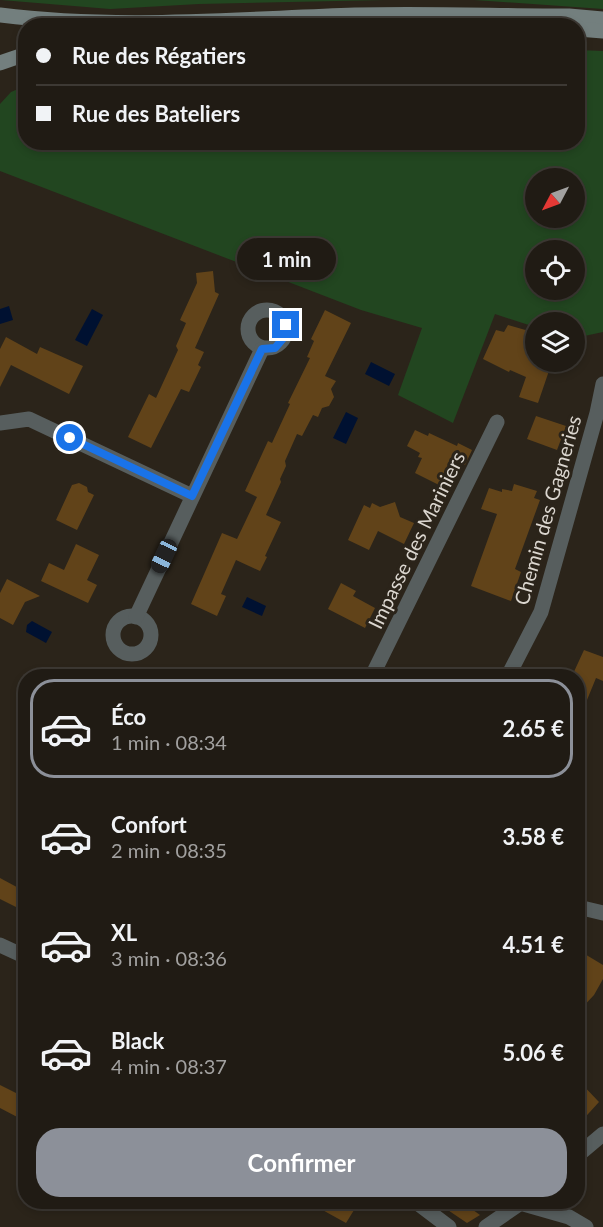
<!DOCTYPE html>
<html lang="fr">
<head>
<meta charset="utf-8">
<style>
	body { margin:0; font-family:Lato,sans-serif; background:#28241d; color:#f1f3f6; height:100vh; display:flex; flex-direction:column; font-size:22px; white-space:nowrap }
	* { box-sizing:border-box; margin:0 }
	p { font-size:20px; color:#a2a1a0 }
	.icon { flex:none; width:33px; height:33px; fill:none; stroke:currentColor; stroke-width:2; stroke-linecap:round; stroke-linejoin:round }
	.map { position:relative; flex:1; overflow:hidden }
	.panel { position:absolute; left:18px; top:669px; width:567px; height:540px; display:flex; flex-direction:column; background:#201b14; border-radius:24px; box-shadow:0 3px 9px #0003,0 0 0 2px #3d3934 }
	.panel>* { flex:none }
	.hud { position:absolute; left:18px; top:18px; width:567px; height:132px; border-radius:24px; box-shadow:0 3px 9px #0003,0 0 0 2px #3d3934; display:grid; align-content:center; height:132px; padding:0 18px; background:#201b14 }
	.needle { width:39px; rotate:229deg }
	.controls { position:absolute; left:525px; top:168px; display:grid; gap:12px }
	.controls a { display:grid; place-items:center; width:60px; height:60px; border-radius:50%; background:#201b14; box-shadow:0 3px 9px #0003,0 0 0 2px #3d3934; font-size:30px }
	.end { position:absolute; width:27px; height:27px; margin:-14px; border:8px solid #1a73e8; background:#fff; box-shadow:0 0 0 3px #fff }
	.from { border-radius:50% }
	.bubble { position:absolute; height:42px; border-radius:21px; background:#201b14; box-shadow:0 3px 9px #0003,0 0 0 2px #3d3934; font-size:20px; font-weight:700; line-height:42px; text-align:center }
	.car { position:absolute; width:18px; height:36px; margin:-18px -9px; border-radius:8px; box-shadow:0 0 4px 2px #0007; background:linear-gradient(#222 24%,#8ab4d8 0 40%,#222 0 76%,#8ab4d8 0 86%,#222 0) }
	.hud b { display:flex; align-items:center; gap:21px; height:57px; font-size:22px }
	.hud b+b { border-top:2px solid #3d3934 }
	.hud i { width:15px; height:15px; background:#f1f3f6 }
	ul { padding:10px 0 0; list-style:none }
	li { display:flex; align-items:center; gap:18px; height:99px; margin:0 12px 9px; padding:0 6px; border:3px solid transparent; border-radius:24px }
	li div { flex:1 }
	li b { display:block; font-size:22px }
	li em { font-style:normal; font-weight:700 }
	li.selected { border-color:#8c9099 }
	li>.icon { width:54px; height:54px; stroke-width:1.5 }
	.cta { display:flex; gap:12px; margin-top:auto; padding:12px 18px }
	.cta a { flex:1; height:69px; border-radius:24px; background:#8c9099; color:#fff; font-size:24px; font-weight:700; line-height:69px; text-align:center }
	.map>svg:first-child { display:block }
	.green { fill:#224620; fill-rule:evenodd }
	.water { fill:#001131 }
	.building { fill:#614319 }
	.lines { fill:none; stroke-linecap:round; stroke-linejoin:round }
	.street { stroke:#575e5e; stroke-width:15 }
	.secondary { stroke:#737f7e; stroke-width:15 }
	.route { stroke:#1a73e8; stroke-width:8 }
	.labels { text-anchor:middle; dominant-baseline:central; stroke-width:6; stroke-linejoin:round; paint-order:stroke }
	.street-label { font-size:20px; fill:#dbd6cf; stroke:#2b241a }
</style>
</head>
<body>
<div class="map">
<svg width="603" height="1227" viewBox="0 0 603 1227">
	<rect width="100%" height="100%" fill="#2b241a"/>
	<g class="green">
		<path d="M1,0H385L199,4L110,9Z"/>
		<path d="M474,0H603V9Z"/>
		<path d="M578,50L603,51V332L575,338L574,322H536L535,327L495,314L453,423L398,395L422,328L361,310L0,171V104L11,92L25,86L26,142H578ZM574,178V218H536V178ZM536,250H574V290H536Z"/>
	</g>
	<g class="water">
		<path d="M9,306L13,320L0,324V309Z"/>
		<path d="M92,309L103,315L87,346L75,340Z"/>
		<path d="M371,362L395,374L389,386L365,374Z"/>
		<path d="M346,412L358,418L346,444L333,438Z"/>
		<path d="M247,597L266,606L262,616L242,607Z"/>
		<path d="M32,621L52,632L46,643L26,632L27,625Z"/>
	</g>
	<g class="building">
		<path d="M213,271L215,292L219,294L195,348L204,352L198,365L201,367L189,392L181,389L151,448L128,437L149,394L156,398L178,350L176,346L186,323L180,320L197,283L196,273Z"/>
		<path d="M325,310L351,323L325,376L336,381L331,389L334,397L329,406L322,408L318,417L313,415L302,436L297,434L285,461L286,466L280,479L281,482L266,515L281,522L265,556L267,557L260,571L236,560L221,594L226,596L217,616L191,604L222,533L237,539L257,497L245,491L268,441L272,443L290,404L288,403L310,358L307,357L314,341L311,339Z"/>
		<path d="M508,325L536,333V362H552L538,403L519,397L526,377L510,370L509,372L483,359L496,330L504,332Z"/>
		<path d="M6,337L37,354L40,347L83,366L69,394L11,365L0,387V349Z"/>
		<path d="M536,416L566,426L557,450L527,439Z"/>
		<path d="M415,430L428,436L429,433L457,446L458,443L472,450L465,465L456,460L443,487L415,473L422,458L418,457L420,453L407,446Z"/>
		<path d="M79,483L87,487L88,492L94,495L77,530L56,520L72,485Z"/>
		<path d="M514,484L537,491L534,498L540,500L515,569L521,572L511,601L471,586L497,514L481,509L489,488L502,492V489L512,491Z"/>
		<path d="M395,502L400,517L414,523L404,544L378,531L369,550L348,540L364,505L370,508L372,503L380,507Z"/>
		<path d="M76,544L99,555L87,580L97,585L88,603L41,581L49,563L64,570Z"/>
		<path d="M7,579L40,596L25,602L13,625L0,618V593Z"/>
		<path d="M341,583L356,591L353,596L375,608L365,628L328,609Z"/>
		<path d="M584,650L603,657V681L596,678L578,722V676H572Z"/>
		<path d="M0,878L26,892L18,908L0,899Z"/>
		<path d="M578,950L603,965V979L594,995L578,1012Z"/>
		<path d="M578,1080L599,1102L578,1125Z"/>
		<path d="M0,1085L26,1098V1110L21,1119L0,1108Z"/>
		<path d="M308,1202H359L346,1223Z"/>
		<path d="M436,1202H462L480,1215L467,1223Z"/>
	</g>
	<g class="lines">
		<g class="street">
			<circle cx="267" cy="329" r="19"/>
			<path d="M0,423L29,419L192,496"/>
			<circle cx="132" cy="635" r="19"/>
			<path d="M136,617L262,349"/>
			<path d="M372,676L497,422"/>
			<path d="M508,676L541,612L597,413L603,384"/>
			<path d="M578,907L603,913"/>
			<path d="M0,945L26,957"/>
			<path d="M578,1155L603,1134"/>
			<path d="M416,1202L449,1227"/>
			<path d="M520,1203L569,1217L586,1227"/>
			<path d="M486,1227L522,1202"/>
		</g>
		<g class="secondary">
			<path d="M0,15C117,30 237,19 355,15C426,13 498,16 569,16L603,19"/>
			<path d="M578,29L603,31"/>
			<path d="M0,63L26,54"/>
		</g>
	</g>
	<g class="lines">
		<path class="route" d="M70,438L192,496L262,349L275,348L286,335V325"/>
	</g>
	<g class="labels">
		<g class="street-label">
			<text transform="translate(547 510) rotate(-74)">Chemin des Gagneries</text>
			<text transform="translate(416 540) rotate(-64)">Impasse des Mariniers</text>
		</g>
	</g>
</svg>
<div class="controls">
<a><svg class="needle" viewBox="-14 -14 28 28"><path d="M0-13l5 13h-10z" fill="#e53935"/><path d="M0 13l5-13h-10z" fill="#a2a1a0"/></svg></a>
<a><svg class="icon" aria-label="locate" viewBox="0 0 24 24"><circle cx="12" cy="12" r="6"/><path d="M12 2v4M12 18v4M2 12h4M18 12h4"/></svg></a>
<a><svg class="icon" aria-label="layers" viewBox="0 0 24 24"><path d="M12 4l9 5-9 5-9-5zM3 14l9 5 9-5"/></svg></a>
</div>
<i class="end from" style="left:70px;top:438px"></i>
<i class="end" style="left:286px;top:325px"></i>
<div class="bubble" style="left:237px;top:238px;width:99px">1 min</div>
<i class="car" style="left:164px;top:556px;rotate:205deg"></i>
<div class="hud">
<b><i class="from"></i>Rue des Régatiers</b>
<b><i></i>Rue des Bateliers</b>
</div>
<section class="panel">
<ul>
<li class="selected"><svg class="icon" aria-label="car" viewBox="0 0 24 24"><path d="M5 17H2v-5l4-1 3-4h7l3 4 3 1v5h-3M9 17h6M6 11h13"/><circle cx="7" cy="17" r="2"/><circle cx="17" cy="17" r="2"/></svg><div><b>Éco</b><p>1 min · 08:34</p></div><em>2.65 €</em></li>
<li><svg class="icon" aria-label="car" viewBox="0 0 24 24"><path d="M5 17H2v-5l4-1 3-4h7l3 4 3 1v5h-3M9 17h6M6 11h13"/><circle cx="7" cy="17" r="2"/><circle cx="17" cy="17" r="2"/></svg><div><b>Confort</b><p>2 min · 08:35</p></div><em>3.58 €</em></li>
<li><svg class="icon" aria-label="car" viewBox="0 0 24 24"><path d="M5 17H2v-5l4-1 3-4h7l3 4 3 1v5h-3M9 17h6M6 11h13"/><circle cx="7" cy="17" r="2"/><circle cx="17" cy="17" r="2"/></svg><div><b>XL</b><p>3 min · 08:36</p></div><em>4.51 €</em></li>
<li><svg class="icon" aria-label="car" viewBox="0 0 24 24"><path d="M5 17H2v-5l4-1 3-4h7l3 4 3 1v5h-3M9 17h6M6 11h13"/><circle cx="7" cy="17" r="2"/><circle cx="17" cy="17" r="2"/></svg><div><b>Black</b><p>4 min · 08:37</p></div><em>5.06 €</em></li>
</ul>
<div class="cta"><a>Confirmer</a></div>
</section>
</div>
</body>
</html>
